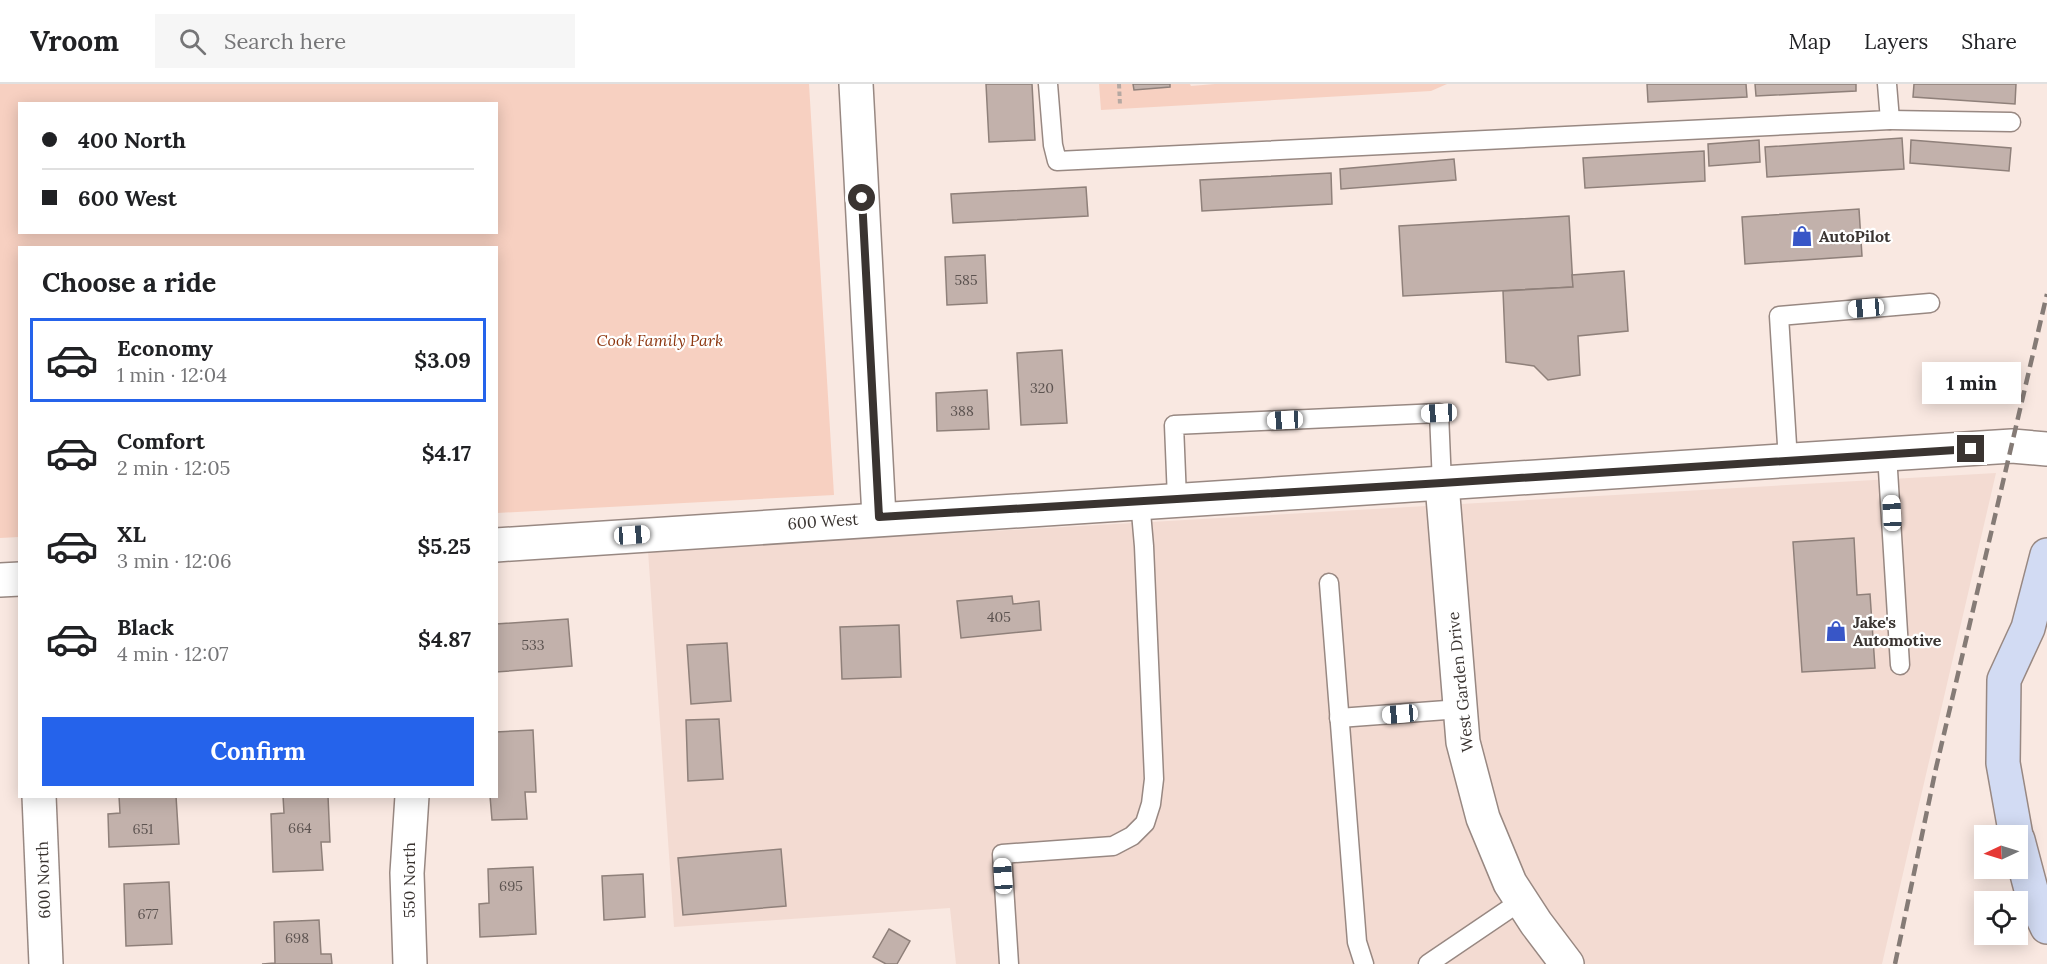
<!DOCTYPE html>
<html lang="en">
<head>
<meta charset="utf-8">
<style>
	body { margin:0; font-family:Lora,serif; background:#f6f6f6; color:#202124; height:100vh; display:flex; flex-direction:column; font-size:22px; white-space:nowrap }
	* { box-sizing:border-box; margin:0 }
	p { font-size:20px; color:#757577 }
	.icon { flex:none; width:33px; height:33px; fill:none; stroke:currentColor; stroke-width:2; stroke-linecap:round; stroke-linejoin:round }
	.map { position:relative; flex:1; overflow:hidden }
	.drawer { position:absolute; left:18px; top:162px; width:480px; height:552px; display:flex; flex-direction:column; background:#fff; border-radius:0px; box-shadow:0 3px 15px #0003 }
	.drawer>* { flex:none }
	.hud { position:absolute; left:18px; top:18px; width:480px; height:132px; border-radius:0px; box-shadow:0 3px 15px #0003; display:grid; align-content:center; height:132px; padding:0 24px; background:#fff }
	.needle { width:39px; rotate:266deg }
	.buttons { position:absolute; left:1974px; top:741px; display:grid; gap:12px }
	.buttons a { display:grid; place-items:center; width:54px; height:54px; border-radius:0px; background:#fff; box-shadow:0 3px 15px #0003; font-size:30px }
	.end { position:absolute; width:27px; height:27px; margin:-14px; border:8px solid #3a3431; background:#fff; box-shadow:0 0 0 3px #fff }
	.from { border-radius:50% }
	.bubble { position:absolute; height:42px; border-radius:0px; background:#fff; box-shadow:0 3px 15px #0003; font-size:20px; font-weight:700; line-height:42px; text-align:center }
	.car { position:absolute; width:18px; height:36px; margin:-18px -9px; border-radius:8px; box-shadow:0 0 4px 2px #0007; background:linear-gradient(#fff 24%,#345 0 40%,#fff 0 76%,#345 0 86%,#fff 0) }
	.hud b { display:flex; align-items:center; gap:21px; height:57px; font-size:22px }
	.hud b+b { border-top:2px solid #e0e0e0 }
	.hud i { width:15px; height:15px; background:#202124 }
	ul { padding:0; list-style:none }
	li { display:flex; align-items:center; gap:18px; height:84px; margin:0 12px 9px; padding:0 12px; border:3px solid transparent; border-radius:0px }
	li div { flex:1 }
	li b { display:block; font-size:22px }
	li em { font-style:normal; font-weight:700 }
	li.current { border-color:#2563eb }
	li>.icon { width:54px; height:54px; stroke-width:1.5 }
	h2 { padding:0 24px; font-size:27px; line-height:72px }
	.cta { display:flex; gap:12px; margin-top:auto; padding:12px 24px }
	.cta a { flex:1; height:69px; border-radius:0px; background:#2563eb; color:#fff; font-size:24px; font-weight:700; line-height:69px; text-align:center }
	header { display:flex; align-items:center; gap:36px; box-sizing:border-box; height:84px; padding:0 30px; background:#fff; border-bottom:2px solid #e0e0e0 }
	header strong { font-size:28px }
	nav { display:flex; gap:33px; margin-inline-start:auto; font-size:21px }
	.search { width:420px; height:54px; background:#f6f6f6; display:flex; align-items:center; gap:15px; box-sizing:border-box; padding:0 21px; border-radius:0px; color:#757577; font-size:22px }
	.map>svg:first-child { display:block }
	.built { fill:#f3dbd2 }
	.green { fill:#f7d0c1; fill-rule:evenodd }
	.building { fill:#c2b1ab; stroke:#8f807a; stroke-width:1.5 }
	.lines { fill:none; stroke-linecap:round; stroke-linejoin:round }
	.service-casing { stroke:#988882; stroke-width:21 }
	.minor-casing { stroke:#988882; stroke-width:36 }
	.tertiary-casing { stroke:#988882; stroke-width:36 }
	.secondary-casing { stroke:#988882; stroke-width:36 }
	.path { stroke:#b5a8a2; stroke-width:4; stroke-dasharray:4.5 3; stroke-linecap:butt }
	.service { stroke:#fff; stroke-width:18 }
	.minor { stroke:#fff; stroke-width:33 }
	.tertiary { stroke:#fff; stroke-width:33 }
	.secondary { stroke:#d2dbf3; stroke-width:33 }
	.rail { stroke:#857b76; stroke-width:4.5; stroke-dasharray:12 6; stroke-linecap:butt }
	.route { stroke:#3a3431; stroke-width:8 }
	.labels { text-anchor:middle; dominant-baseline:central; stroke-width:4.5; stroke-linejoin:round; paint-order:stroke }
	.number-label { font-size:14px; fill:#5c5350 }
	.poi-label { font-size:16px; font-weight:bold; fill:#3a3431; stroke:#fff; text-anchor:start }
	.park-label { font-size:16px; font-style:italic; fill:#8d3710; stroke:#fff }
	.street-label { font-size:16px; fill:#3a3431; stroke:#fff }
</style>
</head>
<body>
<header>
<strong>Vroom</strong>
<div class="search"><svg class="icon" aria-label="search" viewBox="0 0 24 24"><circle cx="10" cy="10" r="6"/><path d="M15 15l6 6"/></svg>Search here</div>
<nav><a>Map</a><a>Layers</a><a>Share</a></nav>
</header>
<div class="map">
<svg width="2047" height="880" viewBox="0 0 2047 880">
	<rect width="100%" height="100%" fill="#f9e8e1"/>
	<path class="built" d="M1996,389L1882,880H956L950,824L674,843L648,467Z"/>
	<g class="green">
		<path d="M0,0H809L834,411L497,429L496,164H20L19,453L0,454ZM20,20H496V148H20Z"/>
		<path d="M1099,0H1133L1134,6L1170,3V0H1190L1191,2L1215,0H1447L1431,7L1101,26Z"/>
	</g>
	<g class="building">
		<path d="M986,0H1032L1035,56L989,58Z"/>
		<path d="M1133,0H1170V3L1134,6Z"/>
		<path d="M1647,0H1746L1747,13L1648,18Z"/>
		<path d="M1755,0H1856V7L1756,12Z"/>
		<path d="M1914,0H2016L2015,20L1913,13Z"/>
		<path d="M1902,54L1904,85L1767,93L1765,63Z"/>
		<path d="M1759,56L1760,78L1709,82L1708,60Z"/>
		<path d="M1911,56L2011,64L2009,87L1910,79Z"/>
		<path d="M1704,67L1705,97L1585,104L1583,74Z"/>
		<path d="M1454,75L1456,96L1341,105L1340,85Z"/>
		<path d="M1331,89L1332,120L1202,127L1200,96Z"/>
		<path d="M1086,103L1088,132L953,139L951,110Z"/>
		<path d="M1859,125L1862,172L1745,180L1742,133Z"/>
		<path d="M1569,132L1573,203L1403,212L1399,142Z"/>
		<path d="M985,171L987,219L947,221L945,173Z"/>
		<path d="M1624,187L1628,247L1578,252L1580,291L1548,296L1534,282L1506,278L1503,207L1573,203L1572,191Z"/>
		<path d="M1062,266L1067,339L1021,341L1017,269Z"/>
		<path d="M987,306L989,345L937,347L936,309Z"/>
		<path d="M1854,454L1857,511L1870,510L1875,584L1802,588L1793,458Z"/>
		<path d="M1012,512L1013,520L1039,517L1041,546L961,554L957,517Z"/>
		<path d="M568,535L572,582L496,588V540Z"/>
		<path d="M899,541L901,593L842,595L840,543Z"/>
		<path d="M727,559L731,617L691,620L687,561Z"/>
		<path d="M719,635L723,695L688,697L686,636Z"/>
		<path d="M533,646L536,708H525L527,735L492,736L490,712H496V648Z"/>
		<path d="M119,712H176L179,760L109,763L108,730L120,729Z"/>
		<path d="M283,712H328L330,758H321L323,786L273,788L271,730L284,729Z"/>
		<path d="M781,765L786,822L683,831L678,774Z"/>
		<path d="M533,783L536,850L480,853L479,820L489,819L488,785Z"/>
		<path d="M643,790L645,833L604,836L602,792Z"/>
		<path d="M169,798L172,860L126,862L124,800Z"/>
		<path d="M319,836L321,870H331L332,880H262L275,879L274,838Z"/>
		<path d="M889,845L910,857L897,880H886L873,873Z"/>
	</g>
	<g class="lines">
		<defs>
			<g id="service">
				<path d="M1048,0L1053,61L1057,77L1890,36L1887,0"/>
				<path d="M1890,36L2011,38"/>
				<path d="M1887,370L1900,581"/>
				<path d="M1788,377L1779,232L1930,219"/>
				<path d="M1177,415L1174,341L1439,329L1442,400"/>
				<path d="M1329,499L1357,858L1364,880"/>
				<path d="M1339,634L1460,625"/>
				<path d="M1009,880L1002,770L1113,762L1132,752L1145,739L1151,720L1154,695L1144,462L1140,417"/>
				<path d="M1428,880L1521,817"/>
			</g>
			<g id="minor">
				<path d="M856,0L879,433"/>
				<path d="M1442,400L1463,658L1483,734L1510,799L1536,839L1567,880"/>
				<path d="M39,712L46,880"/>
				<path d="M410,880L407,789L412,712"/>
			</g>
			<g id="tertiary">
				<path d="M496,461C1002,424 1507,395 2012,362L2047,365"/>
				<path d="M0,496L20,495"/>
			</g>
			<g id="secondary">
				<path d="M2016,752L2003,679L2004,596L2028,544L2047,471"/>
				<path d="M2018,756L2033,813L2047,843"/>
			</g>
		</defs>
		<use href="#service" class="service-casing"/>
		<use href="#minor" class="minor-casing"/>
		<use href="#tertiary" class="tertiary-casing"/>
		<use href="#secondary" class="secondary-casing"/>
		<path class="path" d="M1119,0L1120,21"/>
		<use href="#service" class="service"/>
		<use href="#minor" class="minor"/>
		<use href="#tertiary" class="tertiary"/>
		<use href="#secondary" class="secondary"/>
		<path class="rail" d="M1895,880L1936,684L2047,210"/>
	</g>
	<g class="lines">
		<path class="route" d="M862,114L879,433L1442,399L1971,365"/>
	</g>
	<defs>
		<symbol id="shop-bare" viewBox="-9 -9 18 18"><path d="M-5-2.5h2.3a2.7 3.5 0 0 1 5.4 0H5L5.5 6h-11ZM-1.5-2.5h3a1.5 2.3 0 0 0-3 0Z" fill="#3856c7" stroke="#fff" stroke-width="2.5" paint-order="stroke"/></symbol>
	</defs>
	<g fill-rule="evenodd">
		<use href="#shop-bare" x="1787" y="137" width="30" height="30"/>
		<use href="#shop-bare" x="1821" y="532" width="30" height="30"/>
	</g>
	<g class="labels">
		<g class="number-label">
			<text x="966" y="196">585</text>
			<text x="1042" y="304">320</text>
			<text x="962" y="327">388</text>
			<text x="999" y="533">405</text>
			<text x="533" y="561">533</text>
			<text x="300" y="744">664</text>
			<text x="143" y="745">651</text>
			<text x="511" y="802">695</text>
			<text x="148" y="830">677</text>
			<text x="297" y="854">698</text>
		</g>
		<g class="poi-label">
			<text x="1819" y="152">AutoPilot</text>
			<text x="1853" y="538">Jake's<tspan x="1853" dy="18">Automotive</tspan></text>
		</g>
		<g class="park-label">
			<text x="660" y="256">Cook Family Park</text>
		</g>
		<g class="street-label">
			<text transform="translate(823 437) rotate(-4)">600 West</text>
			<text transform="translate(1460 598) rotate(-96)">West Garden Drive</text>
			<text transform="translate(43 796) rotate(-92)">600 North</text>
			<text transform="translate(409 796) rotate(-90)">550 North</text>
		</g>
	</g>
</svg>
<div class="buttons">
<a><svg class="needle" viewBox="-14 -14 28 28"><path d="M0-13l5 13h-10z" fill="#e53935"/><path d="M0 13l5-13h-10z" fill="#757577"/></svg></a>
<a><svg class="icon" aria-label="locate" viewBox="0 0 24 24"><circle cx="12" cy="12" r="6"/><path d="M12 2v4M12 18v4M2 12h4M18 12h4"/></svg></a>
</div>
<i class="end from" style="left:862px;top:114px"></i>
<i class="end" style="left:1971px;top:365px"></i>
<div class="bubble" style="left:1922px;top:278px;width:99px">1 min</div>
<i class="car" style="left:1866px;top:224px;rotate:265deg"></i>
<i class="car" style="left:1439px;top:329px;rotate:267deg"></i>
<i class="car" style="left:1285px;top:336px;rotate:267deg"></i>
<i class="car" style="left:1892px;top:429px;rotate:357deg"></i>
<i class="car" style="left:632px;top:451px;rotate:86deg"></i>
<i class="car" style="left:1400px;top:630px;rotate:265deg"></i>
<i class="car" style="left:1003px;top:792px;rotate:356deg"></i>
<div class="hud">
<b><i class="from"></i>400 North</b>
<b><i></i>600 West</b>
</div>
<section class="drawer">
<h2>Choose a ride</h2>
<ul>
<li class="current"><svg class="icon" aria-label="car" viewBox="0 0 24 24"><path d="M5 17H2v-5l4-1 3-4h7l3 4 3 1v5h-3M9 17h6M6 11h13"/><circle cx="7" cy="17" r="2"/><circle cx="17" cy="17" r="2"/></svg><div><b>Economy</b><p>1 min · 12:04</p></div><em>$3.09</em></li>
<li><svg class="icon" aria-label="car" viewBox="0 0 24 24"><path d="M5 17H2v-5l4-1 3-4h7l3 4 3 1v5h-3M9 17h6M6 11h13"/><circle cx="7" cy="17" r="2"/><circle cx="17" cy="17" r="2"/></svg><div><b>Comfort</b><p>2 min · 12:05</p></div><em>$4.17</em></li>
<li><svg class="icon" aria-label="car" viewBox="0 0 24 24"><path d="M5 17H2v-5l4-1 3-4h7l3 4 3 1v5h-3M9 17h6M6 11h13"/><circle cx="7" cy="17" r="2"/><circle cx="17" cy="17" r="2"/></svg><div><b>XL</b><p>3 min · 12:06</p></div><em>$5.25</em></li>
<li><svg class="icon" aria-label="car" viewBox="0 0 24 24"><path d="M5 17H2v-5l4-1 3-4h7l3 4 3 1v5h-3M9 17h6M6 11h13"/><circle cx="7" cy="17" r="2"/><circle cx="17" cy="17" r="2"/></svg><div><b>Black</b><p>4 min · 12:07</p></div><em>$4.87</em></li>
</ul>
<div class="cta"><a>Confirm</a></div>
</section>
</div>
</body>
</html>
